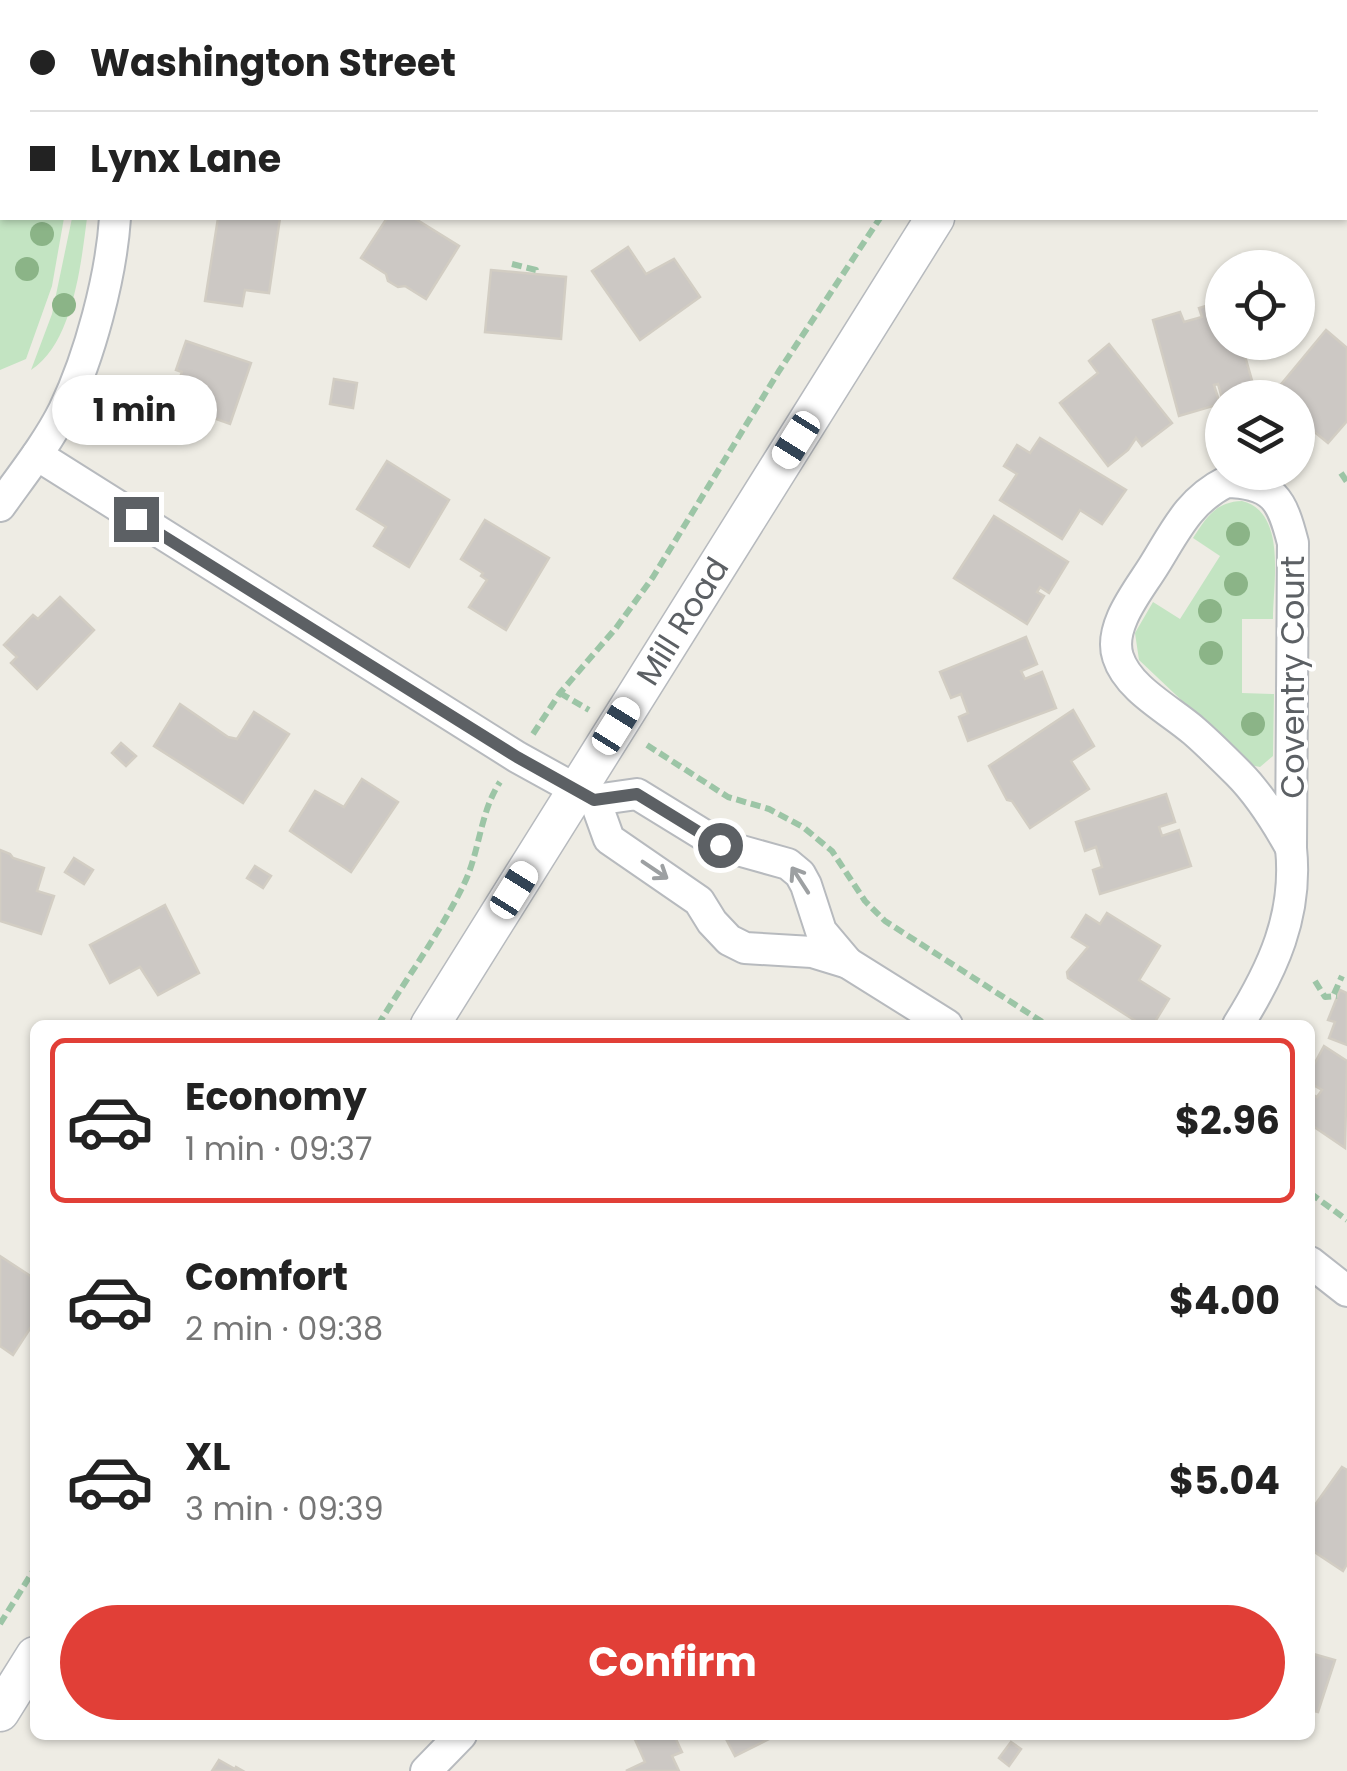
<!DOCTYPE html>
<html lang="en">
<head>
<meta charset="utf-8">
<style>
	body { margin:0; font-family:Poppins,sans-serif; background:#f6f6f6; color:#222; height:100vh; display:flex; flex-direction:column; font-size:38px; white-space:nowrap }
	* { box-sizing:border-box; margin:0 }
	p { font-size:32px; color:#767676 }
	.icon { flex:none; width:55px; height:55px; fill:none; stroke:currentColor; stroke-width:2; stroke-linecap:round; stroke-linejoin:round }
	.map { position:relative; flex:1; overflow:hidden }
	.drawer { position:absolute; left:30px; top:1020px; width:1285px; height:720px; display:flex; flex-direction:column; background:#fff; border-radius:15px; box-shadow:0 2px 8px #0004 }
	.drawer>* { flex:none }
	.guide { position:absolute; left:0px; top:0px; width:1348px; height:220px; box-shadow:0 2px 8px #0004; display:grid; align-content:center; height:220px; padding:0 30px; background:#fff }
	.controls { position:absolute; left:1205px; top:250px; display:grid; gap:20px }
	.controls a { display:grid; place-items:center; width:110px; height:110px; border-radius:50%; background:#fff; box-shadow:0 2px 8px #0004; font-size:50px }
	.end { position:absolute; width:45px; height:45px; margin:-22px; border:12px solid #5c6064; background:#fff; box-shadow:0 0 0 5px #fff }
	.from { border-radius:50% }
	.bubble { position:absolute; height:70px; border-radius:35px; background:#fff; box-shadow:0 2px 8px #0004; font-size:32px; font-weight:700; line-height:70px; text-align:center }
	.car { position:absolute; width:30px; height:60px; margin:-30px -15px; border-radius:12px; box-shadow:0 0 8px 2px #0007; background:linear-gradient(#fff 24%,#345 0 40%,#fff 0 76%,#345 0 86%,#fff 0) }
	.guide b { display:flex; align-items:center; gap:35px; height:95px; font-size:38px }
	.guide b+b { border-top:2px solid #e0e0e0 }
	.guide i { width:25px; height:25px; background:#222 }
	ul { padding:18px 0 0; list-style:none }
	li { display:flex; align-items:center; gap:30px; height:165px; margin:0 20px 15px; padding:0 10px; border:5px solid transparent; border-radius:15px }
	li div { flex:1 }
	li b { display:block; font-size:38px }
	li em { font-style:normal; font-weight:700 }
	li.active { border-color:#e13f37 }
	li>.icon { width:90px; height:90px; stroke-width:1.5 }
	.button { display:flex; gap:20px; margin-top:auto; padding:20px 30px }
	.button a { flex:1; height:115px; border-radius:60px; background:#e13f37; color:#fff; font-size:40px; font-weight:700; line-height:115px; text-align:center }
	.map>svg:first-child { display:block }
	.green { fill:#c3e4c2 }
	.building { fill:#ccc8c4; stroke:#d2cdc3; stroke-width:2.5 }
	.lines { fill:none; stroke-linecap:round; stroke-linejoin:round }
	.minor-casing { stroke:#b7babe; stroke-width:34 }
	.tertiary-casing { stroke:#b7babe; stroke-width:41 }
	.path { stroke:#9cc5a6; stroke-width:6; stroke-dasharray:10 5; stroke-linecap:butt }
	.minor { stroke:#fff; stroke-width:30 }
	.tertiary { stroke:#fff; stroke-width:38 }
	.tree { fill:#8bb487 }
	.oneway { stroke:#9da0a2 }
	.route { stroke:#5c6064; stroke-width:12 }
	.labels { text-anchor:middle; dominant-baseline:central; stroke-width:8; stroke-linejoin:round; paint-order:stroke }
	.street-label { font-size:32px; fill:#5c6064; stroke:#fff }
</style>
</head>
<body>
<div class="map">
<svg width="1347" height="1771" viewBox="0 0 1347 1771">
	<rect width="100%" height="100%" fill="#eeece4"/>
	<g class="green">
		<path d="M0,0L44,2H2V218H64L52,286L26,359L0,370Z"/>
		<path d="M72,218H87C81,264 73,343 31,370L52,314Z"/>
		<path d="M1242,501C1287,512 1273,583 1273,619H1242V693L1274,694L1273,756L1260,767L1250,765L1139,660L1135,633L1153,602L1180,619L1220,556L1193,538C1207,517 1215,502 1242,501Z"/>
	</g>
	<g class="building">
		<path d="M218,218H280L269,293L245,290L242,306L205,301Z"/>
		<path d="M387,218H414L459,246L426,299L405,286L398,287L388,281L386,274L361,258Z"/>
		<path d="M628,247L646,274L674,259L700,297L640,340L592,271Z"/>
		<path d="M491,270L566,277L561,339L485,332Z"/>
		<path d="M1222,301V342H1241L1255,391L1222,398L1218,384L1214,385L1220,404L1179,416L1153,320L1180,312L1184,322L1202,317L1199,308Z"/>
		<path d="M1326,330L1347,348V421L1328,443L1301,421L1307,412L1303,408L1298,413V398H1276L1273,394Z"/>
		<path d="M186,341L251,363L230,424L208,416L203,429L166,415L182,372L176,370Z"/>
		<path d="M1109,344L1172,423L1142,446L1136,438L1128,450L1108,466L1060,403L1098,373L1089,361Z"/>
		<path d="M334,379L357,383L353,408L330,404Z"/>
		<path d="M1040,438L1126,490L1102,524L1080,510L1062,539L1000,500L1017,474L1004,466L1017,445L1030,453Z"/>
		<path d="M387,461L449,500L409,567L374,546L386,527L357,509Z"/>
		<path d="M994,516L1068,562L1049,593L1040,587L1037,592L1044,596L1027,624L954,578Z"/>
		<path d="M485,520L549,558L506,630L469,607L487,580L481,576L483,573L461,559Z"/>
		<path d="M60,597L94,630L37,689L11,663L17,657L4,645L33,615L38,619Z"/>
		<path d="M1026,637L1037,664L1021,671L1025,679L1042,672L1056,708L968,741L959,717L968,713L961,694L951,698L940,672Z"/>
		<path d="M180,704L228,737L237,739L254,712L289,734L243,803L154,746Z"/>
		<path d="M1073,710L1094,746L1071,761L1089,789L1030,828L1012,801L1007,800L989,766Z"/>
		<path d="M121,743L136,756L126,766L112,753Z"/>
		<path d="M362,779L398,802L351,872L290,831L315,791L344,807Z"/>
		<path d="M1166,794L1175,822L1159,827L1162,836L1179,830L1191,866L1100,894L1093,870L1102,867L1096,847L1085,851L1076,822Z"/>
		<path d="M0,850L10,854L13,858L44,868L37,891L54,896L41,934L0,921Z"/>
		<path d="M74,858L93,870L84,884L65,872Z"/>
		<path d="M255,866L271,876L263,888L247,878Z"/>
		<path d="M165,905L199,973L158,995L140,967L110,983L90,945Z"/>
		<path d="M1107,913L1160,946L1139,980L1169,999L1153,1025H1142L1068,978L1067,972L1088,947L1072,937L1086,915L1100,924Z"/>
		<path d="M1340,990L1347,993V1045L1329,1038L1335,1022L1328,1020Z"/>
		<path d="M1324,1046L1347,1061L1345,1148L1310,1124V1093L1317,1097L1322,1090L1310,1083V1072Z"/>
		<path d="M0,1256L35,1279V1321L13,1355L0,1346Z"/>
		<path d="M1342,1467L1347,1470V1564L1343,1571L1310,1549V1512Z"/>
		<path d="M1310,1653L1335,1660L1318,1712L1310,1710Z"/>
		<path d="M633,1735H674L682,1752L672,1756L679,1771H626L645,1762Z"/>
		<path d="M724,1735H777L735,1756Z"/>
		<path d="M1011,1742L1021,1749L1009,1766L999,1758Z"/>
		<path d="M219,1760L235,1769L236,1767L243,1771H212Z"/>
	</g>
	<g class="lines">
		<defs>
			<g id="minor">
				<path d="M98,0L99,2"/>
				<path d="M328,0L332,2"/>
				<path d="M642,2L645,0"/>
				<path d="M37,455L517,757L595,800L637,794L720,845L788,864L800,874L806,885L821,931L848,963"/>
				<path d="M1226,482C1274,483 1282,500 1293,543L1291,848C1276,821 1260,795 1238,773C1224,759 1209,744 1194,731C1170,710 1128,689 1118,657C1108,627 1138,591 1153,567C1175,532 1188,501 1226,482Z"/>
				<path d="M0,506C22,475 47,444 64,410C90,356 111,277 115,218"/>
				<path d="M595,800L609,839L699,901L712,922L729,940L745,948L812,952L848,963L947,1025"/>
				<path d="M1238,1025C1273,969 1298,915 1291,848"/>
				<path d="M1310,1262L1347,1291"/>
				<path d="M426,1771L461,1735"/>
			</g>
			<g id="tertiary">
				<path d="M1070,2L1072,0"/>
				<path d="M430,1025L935,218"/>
				<path d="M0,1712L35,1656"/>
			</g>
		</defs>
		<use href="#minor" class="minor-casing"/>
		<use href="#tertiary" class="tertiary-casing"/>
		<g class="path">
			<path d="M1013,2L1015,0"/>
			<path d="M512,264L536,270L537,275"/>
			<path d="M1341,473L1347,482"/>
			<path d="M560,693L589,710"/>
			<path d="M533,734L560,693L616,628L653,577L779,371L880,218"/>
			<path d="M647,745L728,797L769,809L803,827L832,851L865,901L885,921L1047,1025"/>
			<path d="M1315,981L1325,997L1337,996"/>
			<path d="M1334,994L1342,976"/>
			<path d="M378,1025C406,979 440,933 464,884C480,851 480,812 500,782"/>
			<path d="M1310,1193L1347,1220"/>
			<path d="M0,1624L35,1568"/>
		</g>
		<use href="#minor" class="minor"/>
		<use href="#tertiary" class="tertiary"/>
	</g>
	<g class="tree">
		<circle cx="42" cy="234" r="12"/>
		<circle cx="27" cy="269" r="12"/>
		<circle cx="64" cy="305" r="12"/>
		<circle cx="1238" cy="534" r="12"/>
		<circle cx="1236" cy="584" r="12"/>
		<circle cx="1210" cy="611" r="12"/>
		<circle cx="1211" cy="653" r="12"/>
		<circle cx="1253" cy="724" r="12"/>
	</g>
	<defs><path id="oneway-shaft" d="M-6 0H5M1.5-3L5.5 0L1.5 3" fill="none" stroke-width="1.6" stroke-linecap="round" stroke-linejoin="round" transform="scale(2.5)"/></defs>
	<g class="oneway">
		<use href="#oneway-shaft" transform="translate(655 870) rotate(34)"/>
		<use href="#oneway-shaft" transform="translate(800 880) rotate(-123)"/>
	</g>
	<g class="lines">
		<path class="route" d="M136,519L517,757L594,800L637,794L720,845"/>
	</g>
	<g class="labels">
		<g class="street-label">
			<text transform="translate(682 621) rotate(-58)">Mill Road</text>
			<text transform="translate(1292 677) rotate(-90)">Coventry Court</text>
		</g>
	</g>
</svg>
<div class="controls">
<a><svg class="icon" aria-label="locate" viewBox="0 0 24 24"><circle cx="12" cy="12" r="6"/><path d="M12 2v4M12 18v4M2 12h4M18 12h4"/></svg></a>
<a><svg class="icon" aria-label="layers" viewBox="0 0 24 24"><path d="M12 4l9 5-9 5-9-5zM3 14l9 5 9-5"/></svg></a>
</div>
<i class="end from" style="left:720px;top:845px"></i>
<i class="end" style="left:136px;top:519px"></i>
<div class="bubble" style="left:52px;top:375px;width:165px">1 min</div>
<i class="car" style="left:796px;top:440px;rotate:212deg"></i>
<i class="car" style="left:616px;top:726px;rotate:32deg"></i>
<i class="car" style="left:514px;top:890px;rotate:32deg"></i>
<div class="guide">
<b><i class="from"></i>Washington Street</b>
<b><i></i>Lynx Lane</b>
</div>
<section class="drawer">
<ul>
<li class="active"><svg class="icon" aria-label="car" viewBox="0 0 24 24"><path d="M5 17H2v-5l4-1 3-4h7l3 4 3 1v5h-3M9 17h6M6 11h13"/><circle cx="7" cy="17" r="2"/><circle cx="17" cy="17" r="2"/></svg><div><b>Economy</b><p>1 min · 09:37</p></div><em>$2.96</em></li>
<li><svg class="icon" aria-label="car" viewBox="0 0 24 24"><path d="M5 17H2v-5l4-1 3-4h7l3 4 3 1v5h-3M9 17h6M6 11h13"/><circle cx="7" cy="17" r="2"/><circle cx="17" cy="17" r="2"/></svg><div><b>Comfort</b><p>2 min · 09:38</p></div><em>$4.00</em></li>
<li><svg class="icon" aria-label="car" viewBox="0 0 24 24"><path d="M5 17H2v-5l4-1 3-4h7l3 4 3 1v5h-3M9 17h6M6 11h13"/><circle cx="7" cy="17" r="2"/><circle cx="17" cy="17" r="2"/></svg><div><b>XL</b><p>3 min · 09:39</p></div><em>$5.04</em></li>
</ul>
<div class="button"><a>Confirm</a></div>
</section>
</div>
</body>
</html>
